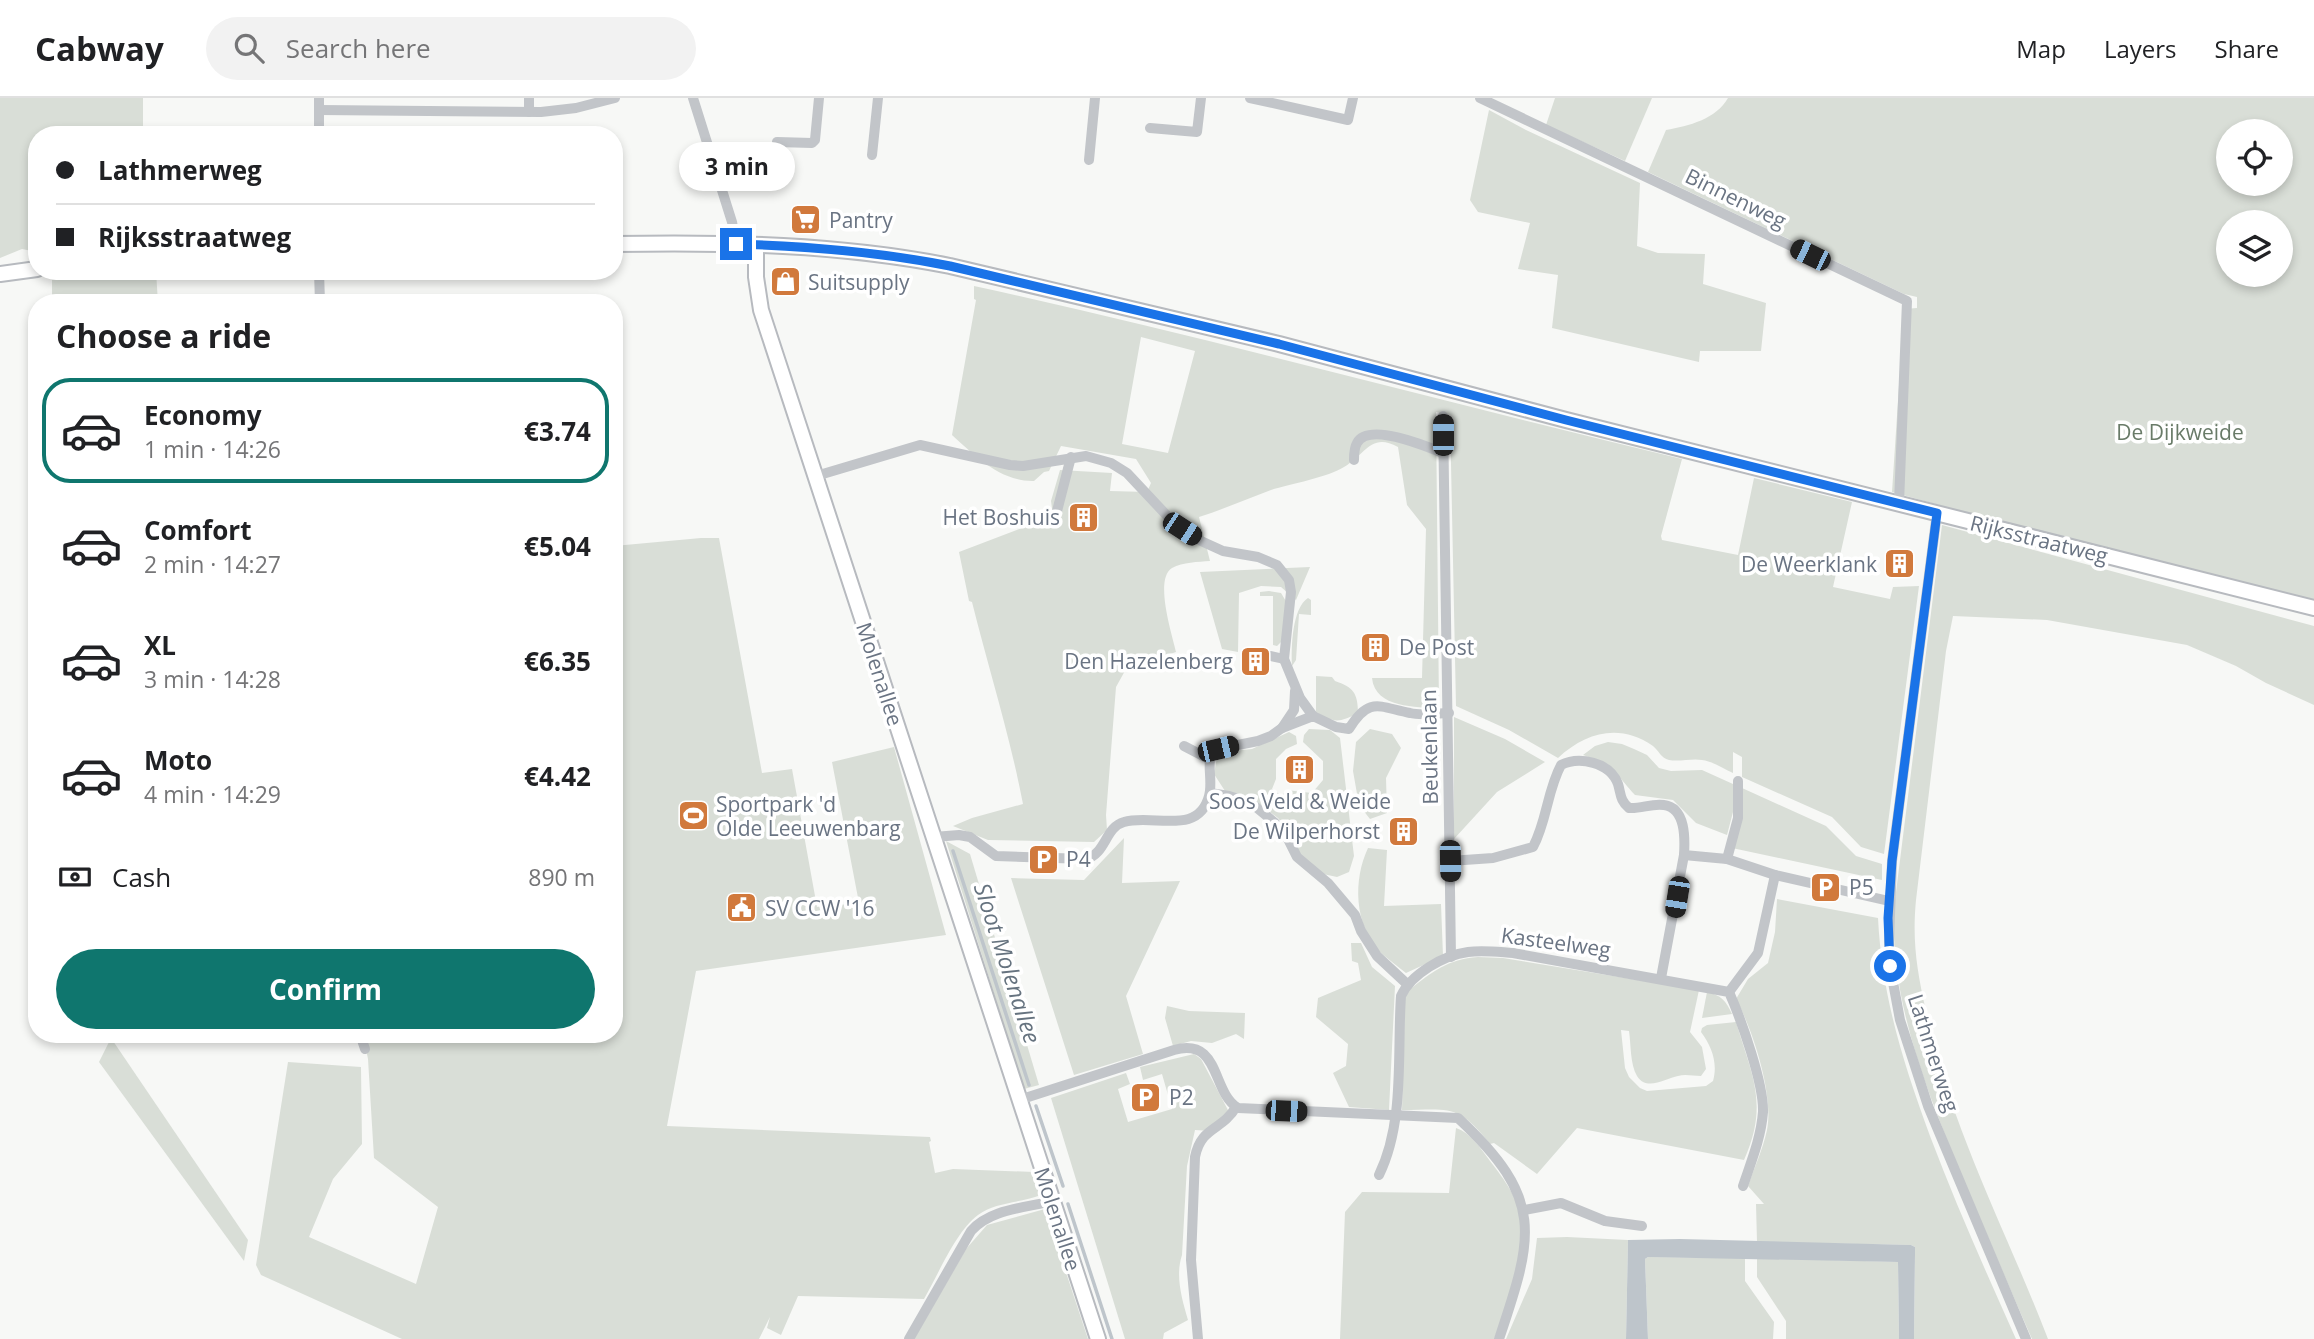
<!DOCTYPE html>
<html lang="en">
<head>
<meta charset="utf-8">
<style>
	body { margin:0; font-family:"Open Sans",sans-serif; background:#f2f2f2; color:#202124; height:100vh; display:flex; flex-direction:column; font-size:26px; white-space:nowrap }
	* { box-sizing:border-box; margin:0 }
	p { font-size:23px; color:#757577 }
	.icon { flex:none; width:38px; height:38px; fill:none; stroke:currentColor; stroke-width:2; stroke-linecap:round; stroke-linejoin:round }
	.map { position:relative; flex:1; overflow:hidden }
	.panel { position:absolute; left:28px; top:196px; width:595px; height:749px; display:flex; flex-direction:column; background:#fff; border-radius:28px; box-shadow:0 4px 10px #0003 }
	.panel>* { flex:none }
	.banner { position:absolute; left:28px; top:28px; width:595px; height:154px; border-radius:28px; box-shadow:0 4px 10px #0003; display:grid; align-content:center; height:154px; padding:0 28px; background:#fff }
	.fabs { position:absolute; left:2216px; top:21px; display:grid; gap:14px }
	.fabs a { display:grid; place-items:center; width:77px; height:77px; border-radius:50%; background:#fff; box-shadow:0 4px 10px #0003; font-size:35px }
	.end { position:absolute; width:32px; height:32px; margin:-16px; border:9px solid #1a73e8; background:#fff; box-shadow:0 0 0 4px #fff }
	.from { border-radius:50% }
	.bubble { position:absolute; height:49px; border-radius:24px; background:#fff; box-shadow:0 4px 10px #0003; font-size:23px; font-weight:700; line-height:49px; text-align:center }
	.car { position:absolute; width:21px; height:42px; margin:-21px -10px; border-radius:9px; box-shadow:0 0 5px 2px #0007; background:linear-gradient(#222 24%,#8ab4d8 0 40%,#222 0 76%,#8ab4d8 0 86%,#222 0) }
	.banner b { display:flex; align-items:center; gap:24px; height:66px; font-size:26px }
	.banner b+b { border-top:2px solid #e0e0e0 }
	.banner i { width:18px; height:18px; background:#202124 }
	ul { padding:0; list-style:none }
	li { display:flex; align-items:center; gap:21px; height:105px; margin:0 14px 10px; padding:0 14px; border:4px solid transparent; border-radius:28px }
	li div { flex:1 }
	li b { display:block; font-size:26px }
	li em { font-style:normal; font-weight:700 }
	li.selected { border-color:#0f766e }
	li>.icon { width:63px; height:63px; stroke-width:1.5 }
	h2 { padding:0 28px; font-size:32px; line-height:84px }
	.pay { display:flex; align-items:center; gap:18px; height:77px; padding:0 28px; font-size:26px }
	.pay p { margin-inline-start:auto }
	.button { display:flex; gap:14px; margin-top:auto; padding:14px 28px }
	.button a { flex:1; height:80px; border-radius:42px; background:#0f766e; color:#fff; font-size:28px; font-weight:700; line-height:80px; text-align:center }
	header { display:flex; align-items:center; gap:42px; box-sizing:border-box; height:98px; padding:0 35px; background:#fff; border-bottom:2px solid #e0e0e0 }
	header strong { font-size:33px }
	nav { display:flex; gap:38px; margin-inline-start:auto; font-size:24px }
	.search { width:490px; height:63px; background:#f2f2f2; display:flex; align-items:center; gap:18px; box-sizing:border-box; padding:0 24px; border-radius:38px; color:#757577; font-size:26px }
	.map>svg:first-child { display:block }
	.green { fill:#d9ded7; fill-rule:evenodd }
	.water { fill:#bec5cb }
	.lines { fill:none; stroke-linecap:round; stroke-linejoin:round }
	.stream { stroke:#bec5cb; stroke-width:3.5 }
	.secondary-casing { stroke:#b7babf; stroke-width:18 }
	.street { stroke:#c2c5c9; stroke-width:10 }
	.secondary { stroke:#fff; stroke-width:14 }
	.route { stroke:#1a73e8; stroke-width:9 }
	.labels { text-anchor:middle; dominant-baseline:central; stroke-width:7; stroke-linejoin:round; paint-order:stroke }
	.street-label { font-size:21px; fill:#6a7483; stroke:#fff }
	.poi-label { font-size:21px; fill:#6a7483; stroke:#fff; text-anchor:start }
	.park-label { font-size:21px; fill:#697b68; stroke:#fff }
	.water-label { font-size:23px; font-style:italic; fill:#66737f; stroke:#fff }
</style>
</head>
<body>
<header>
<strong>Cabway</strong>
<div class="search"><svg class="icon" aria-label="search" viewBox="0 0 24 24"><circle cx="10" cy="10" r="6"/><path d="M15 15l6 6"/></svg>Search here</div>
<nav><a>Map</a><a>Layers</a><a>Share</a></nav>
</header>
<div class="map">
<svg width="2314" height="1241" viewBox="0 0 2314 1241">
	<rect width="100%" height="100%" fill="#f7f8f6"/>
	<g class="green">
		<path d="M0,0H143V32L77,37H37V154L22,151L0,160Z"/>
		<path d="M1555,0H1652L1625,63L1546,27Z"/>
		<path d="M1728,0H2314V511L1892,394L1904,211L1917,210V199L1904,196L1648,74L1666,32C1689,28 1716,21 1728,0ZM2228,33H2280V86H2228ZM2228,124H2280V177H2228Z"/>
		<path d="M1489,12L1526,32L1640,85L1637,148L1658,155L1705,156L1703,186L1766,205L1761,253H1700L1699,264L1552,230L1558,177L1518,171L1530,125L1478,114L1470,102Z"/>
		<path d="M156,173L158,205H128L126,198H118L68,205H52V182L122,174Z"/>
		<path d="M974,188C1212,240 1446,305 1682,361L1661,438L1662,442L1738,457L1754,380L1852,404L1833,489L1890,501L1893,489L1919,488L1884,756L1861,749L1832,719L1742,679V659L1733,654V675C1724,671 1712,663 1702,662C1692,660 1680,664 1669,662C1661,660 1659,653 1653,648C1620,625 1586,634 1558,660L1509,632L1456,608L1450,317L1436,314L1439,611C1417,608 1375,611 1372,580H1422L1426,431L1407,407L1398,349C1371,334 1366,356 1344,369C1329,379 1290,386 1271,392C1247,401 1224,411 1199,419L1210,463C1198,464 1183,464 1172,470C1154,481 1172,536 1176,554L1126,571L1116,589L1106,717L1107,732L1094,744L988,742L953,728L972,720L1023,706C1010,638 989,572 972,504L969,503L959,454L1053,418L1051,403L1060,372L1112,375L1110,393L1147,394L1151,385L1136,361L1061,348L1049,373L1044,374L1034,383C1001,384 974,357 952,337L976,202L974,201ZM1141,239L1195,253L1168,355L1122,346Z"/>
		<path d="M1942,427L2314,528V607L2266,585L2236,568L2187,547L2047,522L1953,518L1946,553L1916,802C1912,843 1917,873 1926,913C1950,1028 2006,1132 2048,1241H2032C2008,1187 1985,1132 1962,1078C1927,993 1890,904 1894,810Z"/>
		<path d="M701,440H719L762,675L792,671L817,809L859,805L832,664L894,649L946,837L696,873L667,1028L930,1039L931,1043L929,1044L935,1075L953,1071L1034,1074L1041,1097C1021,1105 995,1104 978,1117C956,1133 938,1177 924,1201L798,1198L781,1237L767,1230L770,1219L759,1241H402L261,1177L256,1167L288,964L361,969L362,1046L333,1081L309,1139L416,1186L438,1109L374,1060L368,961L363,936H614V448Z"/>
		<path d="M1310,469L1296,502L1281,489L1261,488L1239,495L1238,554L1222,551L1200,474Z"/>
		<path d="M1269,493L1281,495L1287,505L1282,543L1277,548L1273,547V498H1260V494Z"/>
		<path d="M1308,500L1311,502V517L1299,516L1296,562L1292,568C1291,550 1292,510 1308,500Z"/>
		<path d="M1316,578L1332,579L1335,583C1353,589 1358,595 1358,615C1339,625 1334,625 1316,614Z"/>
		<path d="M1454,619L1505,641L1545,664L1497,694L1454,741Z"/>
		<path d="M1309,631L1330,632L1340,640L1354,758L1349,774L1337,779L1323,776L1300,756L1290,736L1278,720L1255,703L1225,693L1214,676L1217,659L1222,654L1252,651L1289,634L1296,638L1297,646L1286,651L1276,661V681L1272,691L1282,698L1286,692L1312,695L1323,682V663L1303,644L1304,637Z"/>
		<path d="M1370,631L1392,636L1401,650L1386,680L1387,715L1370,721L1359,707L1353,673L1356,644Z"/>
		<path d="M1608,644L1622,646L1634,651L1647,657L1659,670L1671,673L1702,672L1733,686V714L1727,737L1696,725L1673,702L1635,697C1613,673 1616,668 1583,657L1595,648Z"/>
		<path d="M1742,690L1826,728L1856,758L1882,766V782L1732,750Z"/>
		<path d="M1124,740L1122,785L1180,783L1126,898L1143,956L1074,977L1011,780L1084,782Z"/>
		<path d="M946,743L970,756L1039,987L1024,991Z"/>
		<path d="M1368,750L1387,752L1384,808L1441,806L1443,858L1406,875C1397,868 1388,861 1380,854C1354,826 1353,782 1368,750Z"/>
		<path d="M1777,801L1878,820C1882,899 1903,964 1930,1038C1956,1107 1986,1174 2016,1241H1914L1915,1156V1149L1911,1147L1757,1144L1756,1106H1764L1748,1088C1754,1070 1763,1051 1767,1032C1774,997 1753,932 1736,901L1748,881L1768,865L1775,834Z"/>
		<path d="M1351,845H1361L1372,869L1395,888L1389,1012L1349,1009L1333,975L1346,968L1348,946L1316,919L1318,900L1361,882L1358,865L1352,863Z"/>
		<path d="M1478,859L1503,860L1699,892L1690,934L1702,949L1706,971L1701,978C1693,978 1685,976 1678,978C1666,980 1647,994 1637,978C1630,966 1631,946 1629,933L1621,932L1625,970L1629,979L1640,990L1647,993L1706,988L1713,983C1718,965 1712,949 1701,934L1702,930L1707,927L1736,924C1752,978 1769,1006 1744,1062L1577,1030L1537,1076L1494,1045L1490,1046C1458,1005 1449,1012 1402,1012L1405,898L1409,892C1432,874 1448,861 1478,859Z"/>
		<path d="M1707,894C1721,897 1726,903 1732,916L1702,920Z"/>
		<path d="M1167,908L1189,913L1245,915L1244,941L1236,936L1212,945L1191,943L1173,948L1165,920Z"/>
		<path d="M111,940L248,1142L244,1163L99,964Z"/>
		<path d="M1194,956L1201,961L1229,1014L1212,1033L1195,1032L1187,1068L1182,1157C1175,1178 1182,1201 1188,1222L1164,1235L1163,1241H1125L1051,1000L1126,975L1130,986L1118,991L1128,1024L1172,1011L1162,976L1143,982L1140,969Z"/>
		<path d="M1456,1030C1471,1035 1481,1051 1490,1063C1501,1077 1516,1097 1520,1115C1528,1156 1509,1203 1494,1241H1340L1345,1114L1362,1094L1449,1095Z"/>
		<path d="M1045,1111L1088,1241H914L966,1151L987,1127Z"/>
		<path d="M1567,1139L1628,1142L1626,1241H1506L1532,1181L1537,1140Z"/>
		<path d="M1648,1159L1745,1160V1183L1774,1224L1773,1241H1648L1645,1161Z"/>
		<path d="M1757,1160L1898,1164L1899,1241H1786V1223L1757,1179Z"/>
	</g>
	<path class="water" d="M1680,1141L1911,1147L1915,1149V1156L1914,1241H1899L1898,1164L1648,1159L1645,1161L1648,1241H1626L1628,1142Z"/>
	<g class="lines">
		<g class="stream">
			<path d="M953,753L1029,987"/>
			<path d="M1036,1008L1063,1088"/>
			<path d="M1068,1106L1112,1241"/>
		</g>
		<defs>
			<g id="secondary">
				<path d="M614,146C727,144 840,146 950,168L1279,246L1566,322L2314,510"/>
				<path d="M756,147V179L761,212L1098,1241"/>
				<path d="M0,176L37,171"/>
			</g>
		</defs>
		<use href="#secondary" class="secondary-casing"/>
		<g class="street">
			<path d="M693,0L732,124L736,146"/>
			<path d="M1250,0L1348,22L1353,0"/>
			<path d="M1480,0L1907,203L1899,405"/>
			<path d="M319,12L541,14L576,10L615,0"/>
			<path d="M529,14V0"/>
			<path d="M1150,30L1197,34L1201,0"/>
			<path d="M319,37V0"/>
			<path d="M777,44L812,45L815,42L819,0"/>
			<path d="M872,57L878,0"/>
			<path d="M1089,62L1095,0"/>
			<path d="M319,173L320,205"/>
			<path d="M1443,318L1451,859"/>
			<path d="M1354,362C1354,356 1354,350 1357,345C1368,324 1426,348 1443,355"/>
			<path d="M816,378L920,347L1010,367L1023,368L1086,358L1111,365L1127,375L1172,423L1201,443L1223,453L1258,459L1277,467L1289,482L1291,494L1284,561L1300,600L1313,618"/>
			<path d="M1937,415L1892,763L1889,844L1890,868L1900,922L1928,1008L2026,1241"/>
			<path d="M1056,417L1071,359"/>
			<path d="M1271,558L1284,561"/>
			<path d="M1282,630L1294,612L1295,593"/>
			<path d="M1184,648L1209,661"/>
			<path d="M1210,695L1229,698L1251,705L1274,724L1288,741L1297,759L1328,785L1355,817L1361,833L1377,858L1407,886"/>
			<path d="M934,739L959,737L970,739L996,758L1086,761C1106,756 1105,729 1124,724C1152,715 1198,739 1209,698C1213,684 1207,668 1211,655L1218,651L1258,643L1271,638L1282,630L1313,618L1336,629L1349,631C1369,598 1379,609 1410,615C1422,618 1436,615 1449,615"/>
			<path d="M1684,757L1727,761L1775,777L1889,803"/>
			<path d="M1727,761L1738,720V683"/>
			<path d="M1450,763L1493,760L1533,749C1547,723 1547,693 1561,667C1579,658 1610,664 1618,686C1621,696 1620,703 1629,710C1641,711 1652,705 1664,707C1686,710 1685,741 1684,757L1661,880"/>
			<path d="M1729,894L1758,855L1775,777"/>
			<path d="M360,936L365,951"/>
			<path d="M1019,1002L1174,952C1221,939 1211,994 1238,1010L1458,1020C1545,1101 1534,1137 1499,1241"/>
			<path d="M1379,1077C1405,1024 1397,956 1401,898C1411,876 1444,857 1468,854C1483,852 1498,854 1513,855L1729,894C1741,921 1764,986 1763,1014C1761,1040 1751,1064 1743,1088"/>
			<path d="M1524,1112L1561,1105L1605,1123L1642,1128"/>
			<path d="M909,1241L971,1133C990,1111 1025,1110 1052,1103"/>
			<path d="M1198,1241L1191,1162L1195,1059C1201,1028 1222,1033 1236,1009"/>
		</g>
		<use href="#secondary" class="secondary"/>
	</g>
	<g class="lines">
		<path class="route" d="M736,146C808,148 880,154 950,168L1279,246L1566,322L1937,415L1892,763L1888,820L1890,868"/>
	</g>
	<defs>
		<symbol id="supermarket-square" viewBox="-11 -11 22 22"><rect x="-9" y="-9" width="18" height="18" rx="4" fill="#d1793c" stroke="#fff"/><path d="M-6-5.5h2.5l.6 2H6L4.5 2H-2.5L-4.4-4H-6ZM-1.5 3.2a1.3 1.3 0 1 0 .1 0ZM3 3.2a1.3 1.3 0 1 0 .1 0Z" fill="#fff"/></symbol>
		<symbol id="shop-square" viewBox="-11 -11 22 22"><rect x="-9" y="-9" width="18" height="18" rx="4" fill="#d1793c" stroke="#fff"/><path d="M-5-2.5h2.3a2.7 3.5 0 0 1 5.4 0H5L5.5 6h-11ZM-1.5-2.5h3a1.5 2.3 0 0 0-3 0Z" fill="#fff"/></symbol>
		<symbol id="building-square" viewBox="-11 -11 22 22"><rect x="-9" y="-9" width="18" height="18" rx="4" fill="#d1793c" stroke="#fff"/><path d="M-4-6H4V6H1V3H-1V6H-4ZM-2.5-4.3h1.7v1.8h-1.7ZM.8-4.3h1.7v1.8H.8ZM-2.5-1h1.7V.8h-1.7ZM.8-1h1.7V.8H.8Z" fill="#fff"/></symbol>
		<symbol id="stadium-square" viewBox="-11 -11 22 22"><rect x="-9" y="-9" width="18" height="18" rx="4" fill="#d1793c" stroke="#fff"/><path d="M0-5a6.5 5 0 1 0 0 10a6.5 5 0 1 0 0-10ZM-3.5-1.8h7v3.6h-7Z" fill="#fff"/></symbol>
		<symbol id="parking-square" viewBox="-11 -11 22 22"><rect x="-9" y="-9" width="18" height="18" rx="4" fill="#d1793c" stroke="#fff"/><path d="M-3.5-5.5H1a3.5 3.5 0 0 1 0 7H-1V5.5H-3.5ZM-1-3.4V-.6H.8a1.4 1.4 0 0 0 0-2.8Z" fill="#fff"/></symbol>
		<symbol id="civic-square" viewBox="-11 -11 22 22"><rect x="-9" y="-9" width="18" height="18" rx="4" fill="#d1793c" stroke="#fff"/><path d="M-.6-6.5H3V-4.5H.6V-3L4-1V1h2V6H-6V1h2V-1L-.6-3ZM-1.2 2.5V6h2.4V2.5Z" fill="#fff"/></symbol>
	</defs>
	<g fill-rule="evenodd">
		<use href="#supermarket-square" x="788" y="104" width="35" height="35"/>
		<use href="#shop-square" x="768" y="166" width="35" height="35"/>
		<use href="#building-square" x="1066" y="402" width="35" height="35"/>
		<use href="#building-square" x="1882" y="448" width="35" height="35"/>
		<use href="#building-square" x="1358" y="532" width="35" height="35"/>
		<use href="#building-square" x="1238" y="546" width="35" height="35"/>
		<use href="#building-square" x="1282" y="654" width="35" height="35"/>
		<use href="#stadium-square" x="676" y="700" width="35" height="35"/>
		<use href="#building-square" x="1386" y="716" width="35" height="35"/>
		<use href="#parking-square" x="1026" y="744" width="35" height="35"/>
		<use href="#parking-square" x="1808" y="772" width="35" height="35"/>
		<use href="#civic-square" x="724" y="792" width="35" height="35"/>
		<use href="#parking-square" x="1128" y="982" width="35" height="35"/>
	</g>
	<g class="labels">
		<g class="street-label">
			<text transform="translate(1736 100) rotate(26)">Binnenweg</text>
			<text transform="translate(2039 441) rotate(14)">Rijksstraatweg</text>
			<text transform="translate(880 576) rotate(72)">Molenallee</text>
			<text transform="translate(1429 649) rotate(-91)">Beukenlaan</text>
			<text transform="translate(1556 844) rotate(8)">Kasteelweg</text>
			<text transform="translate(1934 955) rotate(72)">Lathmerweg</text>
			<text transform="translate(1058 1121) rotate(72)">Molenallee</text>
		</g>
		<g class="poi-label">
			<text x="829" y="122">Pantry</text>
			<text x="808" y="184">Suitsupply</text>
			<text x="1060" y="419" text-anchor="end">Het Boshuis</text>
			<text x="1877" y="466" text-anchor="end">De Weerklank</text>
			<text x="1399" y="549">De Post</text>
			<text x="1233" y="563" text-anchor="end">Den Hazelenberg</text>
			<text x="1300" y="703" text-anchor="middle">Soos Veld &amp; Weide</text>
			<text x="716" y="706">Sportpark 'd<tspan x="716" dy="24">Olde Leeuwenbarg</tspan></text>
			<text x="1380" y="733" text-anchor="end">De Wilperhorst</text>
			<text x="1066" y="761">P4</text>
			<text x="1849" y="789">P5</text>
			<text x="765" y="810">SV CCW '16</text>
			<text x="1169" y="999">P2</text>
		</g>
		<g class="park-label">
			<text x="2180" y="334">De Dijkweide</text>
		</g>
		<g class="water-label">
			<text transform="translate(1008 865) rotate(72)">Sloot Molenallee</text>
		</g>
	</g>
</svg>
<div class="fabs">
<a><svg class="icon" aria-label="locate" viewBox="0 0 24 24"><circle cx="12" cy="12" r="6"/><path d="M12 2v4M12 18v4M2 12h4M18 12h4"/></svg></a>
<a><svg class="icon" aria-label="layers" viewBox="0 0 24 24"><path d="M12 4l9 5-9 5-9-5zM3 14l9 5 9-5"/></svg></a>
</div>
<i class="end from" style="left:1890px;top:868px"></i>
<i class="end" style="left:736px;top:146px"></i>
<div class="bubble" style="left:679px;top:44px;width:116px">3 min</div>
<i class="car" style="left:1810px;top:157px;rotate:296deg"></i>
<i class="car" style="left:1443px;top:337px;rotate:0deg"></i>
<i class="car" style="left:1182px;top:431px;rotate:123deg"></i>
<i class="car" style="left:1218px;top:651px;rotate:77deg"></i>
<i class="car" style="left:1450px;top:763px;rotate:179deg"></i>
<i class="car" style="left:1677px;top:799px;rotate:189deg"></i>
<i class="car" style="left:1286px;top:1013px;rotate:92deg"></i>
<div class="banner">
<b><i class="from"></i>Lathmerweg</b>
<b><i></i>Rijksstraatweg</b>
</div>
<section class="panel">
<h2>Choose a ride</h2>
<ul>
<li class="selected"><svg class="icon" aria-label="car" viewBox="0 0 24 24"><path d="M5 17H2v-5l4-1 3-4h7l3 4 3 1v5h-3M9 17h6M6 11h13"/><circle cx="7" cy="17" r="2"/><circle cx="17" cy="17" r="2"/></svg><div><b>Economy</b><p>1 min · 14:26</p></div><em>€3.74</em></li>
<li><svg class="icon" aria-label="car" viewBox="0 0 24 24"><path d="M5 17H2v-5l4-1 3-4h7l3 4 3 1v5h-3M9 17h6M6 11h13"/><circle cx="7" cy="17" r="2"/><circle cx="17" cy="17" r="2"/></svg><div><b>Comfort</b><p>2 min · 14:27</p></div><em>€5.04</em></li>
<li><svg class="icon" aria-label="car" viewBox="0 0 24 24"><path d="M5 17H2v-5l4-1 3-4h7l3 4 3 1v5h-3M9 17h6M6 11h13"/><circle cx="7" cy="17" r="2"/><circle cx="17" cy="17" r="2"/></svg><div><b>XL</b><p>3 min · 14:28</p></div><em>€6.35</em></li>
<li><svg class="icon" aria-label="car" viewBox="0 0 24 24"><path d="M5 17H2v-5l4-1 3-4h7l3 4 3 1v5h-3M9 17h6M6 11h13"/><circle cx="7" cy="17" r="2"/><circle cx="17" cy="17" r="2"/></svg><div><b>Moto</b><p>4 min · 14:29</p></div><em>€4.42</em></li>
</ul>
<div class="pay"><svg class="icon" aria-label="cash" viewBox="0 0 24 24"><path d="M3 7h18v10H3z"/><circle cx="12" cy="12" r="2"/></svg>Cash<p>890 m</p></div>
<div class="button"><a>Confirm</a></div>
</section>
</div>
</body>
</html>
